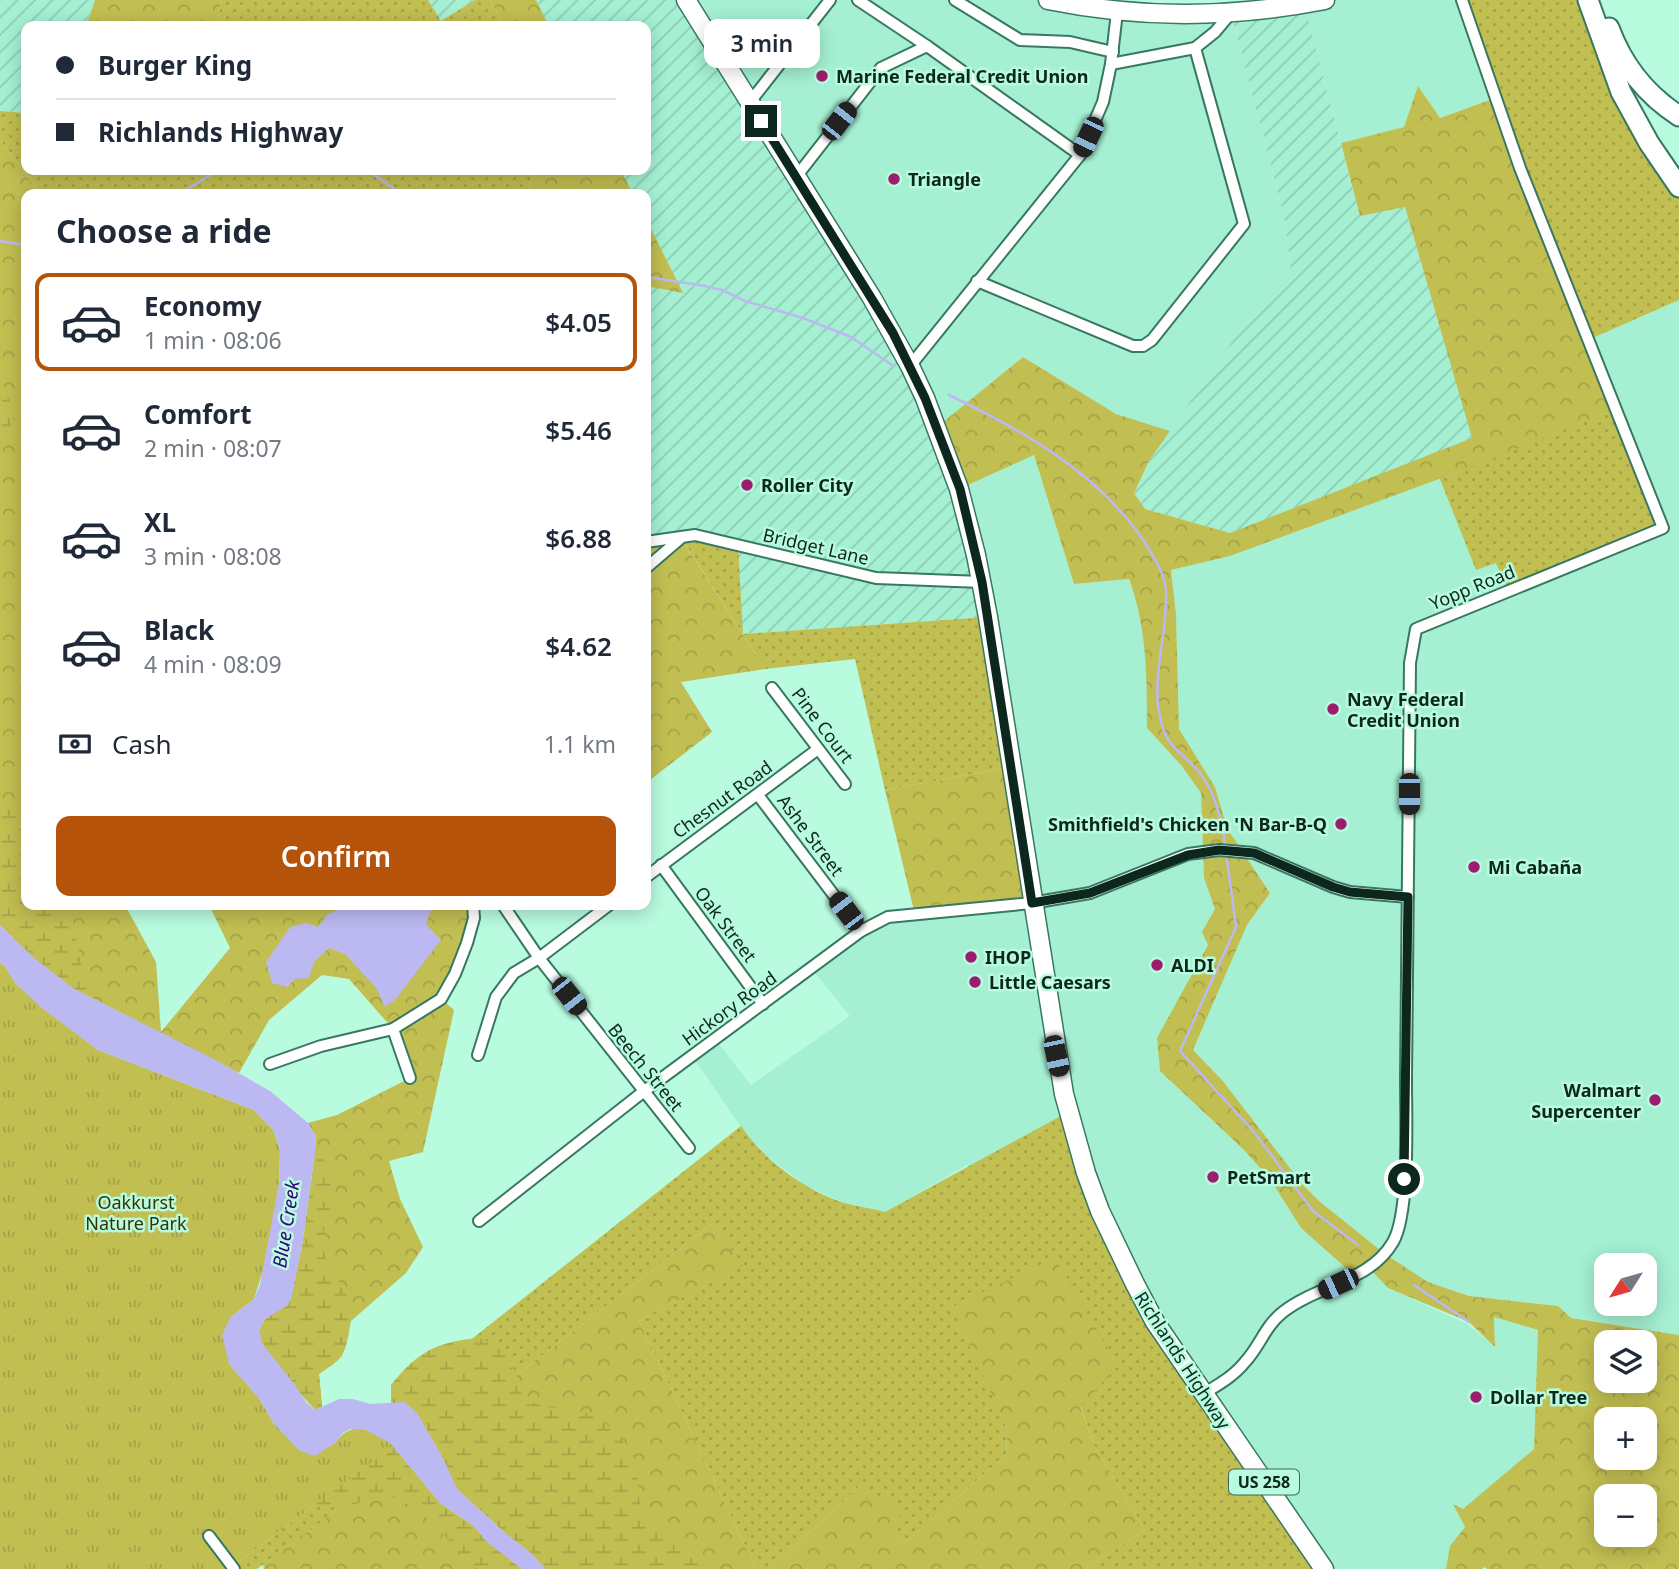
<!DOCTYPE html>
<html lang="en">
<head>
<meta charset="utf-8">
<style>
	body { margin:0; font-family:"Noto Sans",sans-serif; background:#f2f2f3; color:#1f2937; height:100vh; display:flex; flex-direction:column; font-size:26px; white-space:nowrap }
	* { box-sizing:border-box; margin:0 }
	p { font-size:23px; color:#747a83 }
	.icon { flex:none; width:38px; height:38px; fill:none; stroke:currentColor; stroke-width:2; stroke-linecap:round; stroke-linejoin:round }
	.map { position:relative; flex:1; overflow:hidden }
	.details { position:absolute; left:21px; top:189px; width:630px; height:721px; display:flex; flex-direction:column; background:#fff; border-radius:14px; box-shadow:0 4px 18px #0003 }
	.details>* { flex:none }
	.top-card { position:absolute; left:21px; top:21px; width:630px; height:154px; border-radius:14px; box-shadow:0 4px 18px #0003; display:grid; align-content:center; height:154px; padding:0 35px; background:#fff }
	.needle { width:46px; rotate:233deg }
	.controls { position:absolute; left:1594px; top:1253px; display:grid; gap:14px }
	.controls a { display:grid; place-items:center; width:63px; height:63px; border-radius:14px; background:#fff; box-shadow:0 4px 18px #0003; font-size:35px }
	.end { position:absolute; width:32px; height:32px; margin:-16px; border:9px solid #0c271d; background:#fff; box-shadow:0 0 0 4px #fff }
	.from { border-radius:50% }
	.bubble { position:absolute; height:49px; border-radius:14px; background:#fff; box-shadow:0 4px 18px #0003; font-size:23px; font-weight:600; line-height:49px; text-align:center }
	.car { position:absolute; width:21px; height:42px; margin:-21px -10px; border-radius:9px; box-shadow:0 0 5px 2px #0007; background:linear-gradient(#222 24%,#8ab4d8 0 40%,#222 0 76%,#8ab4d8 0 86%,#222 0) }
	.top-card b { display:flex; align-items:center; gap:24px; height:66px; font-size:26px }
	.top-card b+b { border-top:2px solid #e0e1e3 }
	.top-card i { width:18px; height:18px; background:#1f2937 }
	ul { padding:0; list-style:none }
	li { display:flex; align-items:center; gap:21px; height:98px; margin:0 14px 10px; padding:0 21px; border:4px solid transparent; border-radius:14px }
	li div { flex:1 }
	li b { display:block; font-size:26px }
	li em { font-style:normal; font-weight:600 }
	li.current { border-color:#b45309 }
	li>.icon { width:63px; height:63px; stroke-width:1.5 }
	h2 { padding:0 35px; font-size:32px; line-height:84px }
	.pay { display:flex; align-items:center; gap:18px; height:77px; padding:0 35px; font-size:26px }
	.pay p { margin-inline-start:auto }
	.action { display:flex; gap:14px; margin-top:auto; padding:14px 35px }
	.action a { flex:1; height:80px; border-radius:14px; background:#b45309; color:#fff; font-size:28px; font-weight:600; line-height:80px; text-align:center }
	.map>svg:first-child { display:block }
	.built { fill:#a5f0d2; fill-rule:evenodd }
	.industrial { fill:url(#industrial-furrows) }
	.grass { fill:url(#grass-dots) }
	.forest { fill:url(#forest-crowns); fill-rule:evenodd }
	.wetland { fill:url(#wetland-marsh) }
	.park { fill:url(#park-tufts) }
	.water { fill:#bcb9f2 }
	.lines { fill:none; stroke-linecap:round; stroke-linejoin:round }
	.stream { stroke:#bcb9f2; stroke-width:2.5 }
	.minor-casing { stroke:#387861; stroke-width:14 }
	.primary-casing { stroke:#387861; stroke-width:21 }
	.motorway-casing { stroke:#387861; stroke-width:23 }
	.minor { stroke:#fff; stroke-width:10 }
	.primary { stroke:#fff; stroke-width:18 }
	.motorway { stroke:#fff; stroke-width:19 }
	.route { stroke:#0c271d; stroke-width:9 }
	.poi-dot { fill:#9d1c6f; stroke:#b8fbdf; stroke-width:2.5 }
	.labels { text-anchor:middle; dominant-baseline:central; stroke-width:5; stroke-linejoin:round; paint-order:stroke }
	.shield { fill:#b8fbdf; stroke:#406757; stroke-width:2 }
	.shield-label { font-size:16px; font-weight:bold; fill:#0c271d }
	.poi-label { font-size:18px; font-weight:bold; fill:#0c271d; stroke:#b8fbdf; text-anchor:start }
	.street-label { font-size:18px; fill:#0c271d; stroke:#b8fbdf }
	.park-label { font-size:18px; fill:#363403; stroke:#b8fbdf }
	.water-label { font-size:19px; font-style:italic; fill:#2f0577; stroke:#b8fbdf }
</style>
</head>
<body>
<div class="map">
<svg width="1679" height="1569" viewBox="0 0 1679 1569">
	<defs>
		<pattern id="industrial-furrows" width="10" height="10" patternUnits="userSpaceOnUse" patternTransform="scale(1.75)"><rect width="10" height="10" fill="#a5f0d2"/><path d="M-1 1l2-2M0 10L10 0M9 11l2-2" fill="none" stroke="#8dceb4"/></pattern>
		<pattern id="grass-dots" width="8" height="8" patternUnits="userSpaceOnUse" patternTransform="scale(1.75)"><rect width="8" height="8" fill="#c1be52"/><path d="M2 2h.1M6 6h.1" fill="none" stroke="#a5a347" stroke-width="1.8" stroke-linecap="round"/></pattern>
		<pattern id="forest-crowns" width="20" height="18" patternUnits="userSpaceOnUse" patternTransform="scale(1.75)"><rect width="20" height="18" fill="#c1be52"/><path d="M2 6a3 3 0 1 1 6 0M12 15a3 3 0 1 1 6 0" fill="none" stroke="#a5a347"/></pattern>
		<pattern id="wetland-marsh" width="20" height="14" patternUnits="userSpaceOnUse" patternTransform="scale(1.75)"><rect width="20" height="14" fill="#c1be52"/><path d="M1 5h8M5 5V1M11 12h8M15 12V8" fill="none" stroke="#a5a347"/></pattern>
		<pattern id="park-tufts" width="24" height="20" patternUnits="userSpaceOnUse" patternTransform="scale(1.75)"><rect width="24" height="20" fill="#c1be52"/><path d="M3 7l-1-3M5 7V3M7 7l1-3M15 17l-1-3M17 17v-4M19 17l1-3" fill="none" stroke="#a5a347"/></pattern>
	</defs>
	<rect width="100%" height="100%" fill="#b8fbdf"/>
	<g class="built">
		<path d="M686,0H1048L1231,13L1284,216L1291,270L1243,326L1170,431L1116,414L1023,357L937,427Z"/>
		<path d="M1325,0H1462L1495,98L1439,118L1419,87L1404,127L1341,143L1304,4Z"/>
		<path d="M1679,300V1335L1571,1318L1558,1306L1469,1296L1428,1282L1385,1254L1319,1201L1303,1185L1222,1080L1193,1050L1247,925L1270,893L1227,828L1215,787L1179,729L1176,614L1171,570L1230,556L1480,464L1588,340ZM1606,1265H1645V1304H1606Z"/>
		<path d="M1034,455L1074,584L1129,579L1139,606L1147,659V728L1181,765L1201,793L1204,878L1215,909L1202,932L1208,945L1157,1038L1160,1071L1243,1149L1270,1179L1301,1228L1368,1267L1388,1288L1467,1324L1495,1346L1494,1317L1538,1330L1534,1449L1463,1510L1455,1505L1465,1527L1450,1546L1446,1569H1324L967,1165L885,1212L842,1202L806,1186L755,1147L692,1056L715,1039L751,1085L850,1016L811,968L888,917L1032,903L959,489Z"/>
	</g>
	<g class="industrial">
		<path d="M0,0H95L86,26H26V113L0,111Z"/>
		<path d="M428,0H475L441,21Z"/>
		<path d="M536,0H686L925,398L988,617L743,634L707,538L646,542V286L682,292L646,219V194H633L621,170H646V26H549Z"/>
		<path d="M1304,4L1360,216L1405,207L1473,438L1230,533L1145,509L1134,493L1149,461L1243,326L1291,270L1284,216L1231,13Z"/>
	</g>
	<g class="grass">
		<path d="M221,0H428L441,21L475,0H490L505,26H217Z"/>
		<path d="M1462,0H1588L1602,43L1679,187V300L1588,340Z"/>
		<path d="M0,111L26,113V170H536L526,194H40L0,140Z"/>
		<path d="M1615,409L1663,528L1508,591L1496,563L1476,570L1440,479Z"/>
		<path d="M681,538L738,545L743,634L988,617L1011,767L885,790L855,659L765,669L682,539L646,568V542Z"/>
		<path d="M1068,1112L1116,1247L1324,1569H1085L1145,1530L1095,1447L1080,1406L953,1307L1007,1429L1006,1455L905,1543L894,1536L861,1485L770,1569H756L639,1321L742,1265L712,1224L433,1440L391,1403L741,1126C764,1160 802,1188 841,1202C855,1206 870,1208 885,1212Z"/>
		<path d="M394,1445L405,1461L257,1569H229Z"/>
	</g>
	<g class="forest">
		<path d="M95,0H221L217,26H86Z"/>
		<path d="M490,0H536L549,26H505Z"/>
		<path d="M1418,86L1440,118L1495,98L1615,409L1480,464L1230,556L1171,570L1176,614L1179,729L1215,787L1227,828L1270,893L1247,925L1193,1050L1222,1080L1303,1185L1319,1201L1385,1254L1428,1282L1469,1296L1558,1306L1571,1318L1679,1335V1569H1487L1485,1567L1482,1569H1446L1450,1546L1465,1527L1453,1504L1463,1509L1534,1449L1538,1330L1494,1317L1495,1347L1469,1322L1388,1288L1368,1267L1355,1276L1301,1228L1270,1179L1243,1149L1160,1071L1157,1038L1208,945L1202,932L1215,909L1204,878L1201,793L1181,765L1147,728C1147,677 1147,627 1129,579L1074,584L1034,455L959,489L937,427L1023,357L1116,414L1170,431L1149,461L1134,493L1145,509L1230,533L1472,438L1405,207L1360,216L1341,143L1404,127ZM1606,1342H1645V1381H1606ZM1606,1419H1645V1458H1606ZM1606,1496H1645V1535H1606Z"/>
		<path d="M0,140L40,194H26V905H125L156,962L161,1032L230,948L209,905H473L474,918L441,999L454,1010L423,1152L389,1161L400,1199L423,1247L406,1273L351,1321L342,1356L319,1374L322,1407L295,1385L316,1137L308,1123L337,1115L410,1078L393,1029L349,979L322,975L269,1020L239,1073L74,989L0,925Z"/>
		<path d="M536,170H621L633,194H526Z"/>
		<path d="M646,219L683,293L646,286Z"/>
		<path d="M681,538L765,669L681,682L712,732L646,783V568Z"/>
		<path d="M1011,767L1032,903L915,915L885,790Z"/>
		<path d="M712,1224L743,1265L639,1321L756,1569H545L532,1554L457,1489L433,1440Z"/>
		<path d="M1055,1258L1118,1366L1080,1407L1095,1447L1145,1530L1085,1569H770L861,1485L902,1510L894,1536L905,1543L1006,1455L1007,1429L952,1307Z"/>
		<path d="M405,1461L440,1503L522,1569H264L263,1564Z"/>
	</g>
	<g class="wetland">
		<path d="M0,376L15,415L0,453Z"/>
		<path d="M0,800L18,803L26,811V905H70L87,995C53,981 25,950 0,925Z"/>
		<path d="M315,1153C359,1185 320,1207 323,1246C325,1268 342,1281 349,1300C353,1312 349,1348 340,1358C335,1364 326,1369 319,1374L322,1407L316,1410C307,1403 263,1350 261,1341C260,1337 260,1333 260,1330C261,1317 278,1311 288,1305L302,1246Z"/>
		<path d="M477,1338C504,1344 508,1357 517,1382C519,1387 520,1392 524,1396C541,1415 582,1403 603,1421C615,1431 632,1448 636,1463C640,1476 635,1491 641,1505C651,1528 685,1552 704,1569H545L532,1554L506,1534L457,1489L443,1458L417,1413L405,1402L391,1403V1385C418,1352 434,1343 477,1338Z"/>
		<path d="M364,1429L390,1443L440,1503L474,1526L487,1542L522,1569H478L463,1558L434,1523L409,1505L387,1495L341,1508L306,1505Z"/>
	</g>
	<path class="park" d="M0,963L5,966L16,984L98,1050L254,1110L274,1131L280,1151L279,1183L267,1258L254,1299L230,1318L229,1364L259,1398L274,1424L335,1443C354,1417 371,1432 394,1445L229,1569H0Z"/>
	<g class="water">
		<path d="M349,905H433L426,924L441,940L395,1000L385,1007L377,989L345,954L329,948L314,962L309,978L295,979L287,987L272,983L266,962L290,927L307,923L318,927L328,914Z"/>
		<path d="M0,925L33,957L74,989L212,1058L270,1091L308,1123L316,1137L315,1153L302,1246L292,1296L288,1305L264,1320L260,1329L261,1342L295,1385L306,1402L315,1410L339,1399H353L370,1404L405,1402L417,1413L443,1458L457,1489L506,1534L532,1554L545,1569H522L487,1542L474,1526L440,1503L390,1443L364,1429H350L343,1433L335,1443L315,1456L300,1451L274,1424L259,1398L229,1364L222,1335L230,1318L254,1299L260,1285L279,1183L280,1151L274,1131L254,1110L98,1050L42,1008L16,984L5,966L0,963Z"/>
	</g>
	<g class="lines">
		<g class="stream">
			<path d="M357,170L373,174L402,194"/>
			<path d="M179,194L219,170"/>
			<path d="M0,241L26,245"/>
			<path d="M646,277L700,285L722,290L745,301L803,318L851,337L892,365"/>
			<path d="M949,395C1022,430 1094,470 1142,538C1152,554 1164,571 1166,591C1168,631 1151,677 1160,717C1166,749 1181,750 1199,772C1214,790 1223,822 1225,846"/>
			<path d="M1226,852L1236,927L1180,1051L1254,1132L1313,1211L1358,1245"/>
			<path d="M1414,1285L1469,1322"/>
		</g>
		<defs>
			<g id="minor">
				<path d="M858,0L927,46L1080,155"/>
				<path d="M955,0L1020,40L1070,42L1113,52"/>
				<path d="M1111,64L1195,48L1215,32L1231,13"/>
				<path d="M750,102L830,0"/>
				<path d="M796,177L881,68L927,46"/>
				<path d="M977,281L1133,346H1143L1152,340L1244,224L1195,48"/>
				<path d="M910,366L1080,155L1103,102L1111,64L1117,12"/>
				<path d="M646,542L695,535L876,578L982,582"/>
				<path d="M646,568L681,538"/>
				<path d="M772,688L845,784"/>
				<path d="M758,795L861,931"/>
				<path d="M661,865L763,1004"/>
				<path d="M646,877L818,749"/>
				<path d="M503,905L539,958L689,1148"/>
				<path d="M393,1029L410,1078"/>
				<path d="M478,1055L496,997L514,973L539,958L609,905"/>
				<path d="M270,1064L321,1046L393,1029L441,999L455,974L467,943L474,918L473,905"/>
				<path d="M479,1221L643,1092L861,931L888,917L1032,903L1090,893L1188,854L1219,850L1254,853L1333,887L1350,892L1408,897"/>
				<path d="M1203,1394C1218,1385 1234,1376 1245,1362C1260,1346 1265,1326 1283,1312C1317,1285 1370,1282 1393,1242C1410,1213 1406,1117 1406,1080C1408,941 1409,802 1410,663L1416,629L1663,528L1520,168L1462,0"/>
				<path d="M209,1536L234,1569"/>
			</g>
			<g id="primary">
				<path d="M686,0L872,298L910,366L925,398L959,489L976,555L988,617L1064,1094L1086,1173L1100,1211L1135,1284L1155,1322L1324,1569"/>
				<path d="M1048,0C1140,19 1233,18 1325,0"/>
			</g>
			<g id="motorway">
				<path d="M1588,0L1621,92L1649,143L1679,187"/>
				<path d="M1609,28C1623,66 1645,94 1679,116"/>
			</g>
		</defs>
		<use href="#minor" class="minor-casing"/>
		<use href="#primary" class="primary-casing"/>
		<use href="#motorway" class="motorway-casing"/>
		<use href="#minor" class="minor"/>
		<use href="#primary" class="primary"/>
		<use href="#motorway" class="motorway"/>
	</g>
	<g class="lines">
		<path class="route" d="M761,121L893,333L925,398L960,489L982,582L1032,903L1090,893L1188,855L1219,850L1254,853L1333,887L1350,892L1408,897L1404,1179"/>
	</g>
	<g class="poi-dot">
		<circle cx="822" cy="76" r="7"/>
		<circle cx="894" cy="179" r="7"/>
		<circle cx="747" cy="485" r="7"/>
		<circle cx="1333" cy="709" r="7"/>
		<circle cx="1341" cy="824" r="7"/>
		<circle cx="1474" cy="867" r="7"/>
		<circle cx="971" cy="957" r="7"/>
		<circle cx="1157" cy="965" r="7"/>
		<circle cx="975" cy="982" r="7"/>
		<circle cx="1655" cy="1100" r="7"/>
		<circle cx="1213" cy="1177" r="7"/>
		<circle cx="1476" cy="1397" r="7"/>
	</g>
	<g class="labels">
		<rect class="shield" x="1229" y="1469.5" width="70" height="25" rx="5"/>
		<g class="shield-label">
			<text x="1264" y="1482">US 258</text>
		</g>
		<g class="poi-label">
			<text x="836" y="76">Marine Federal Credit Union</text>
			<text x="908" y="179">Triangle</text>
			<text x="761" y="485">Roller City</text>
			<text x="1347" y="699">Navy Federal<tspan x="1347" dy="21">Credit Union</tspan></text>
			<text x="1327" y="824" text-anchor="end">Smithfield's Chicken 'N Bar-B-Q</text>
			<text x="1488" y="867">Mi Cabaña</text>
			<text x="985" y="957">IHOP</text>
			<text x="1171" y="965">ALDI</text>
			<text x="989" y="982">Little Caesars</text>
			<text x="1641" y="1090" text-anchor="end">Walmart<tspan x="1641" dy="21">Supercenter</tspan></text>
			<text x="1227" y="1177">PetSmart</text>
			<text x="1490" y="1397">Dollar Tree</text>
		</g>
		<g class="street-label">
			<text transform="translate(816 546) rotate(13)">Bridget Lane</text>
			<text transform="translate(1472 587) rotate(-22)">Yopp Road</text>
			<text transform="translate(823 725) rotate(53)">Pine Court</text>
			<text transform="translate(722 799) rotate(-36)">Chesnut Road</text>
			<text transform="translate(811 835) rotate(53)">Ashe Street</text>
			<text transform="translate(726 924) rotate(53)">Oak Street</text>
			<text transform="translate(729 1008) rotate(-36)">Hickory Road</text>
			<text transform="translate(646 1067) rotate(51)">Beech Street</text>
			<text transform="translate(1183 1360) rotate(57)">Richlands Highway</text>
		</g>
		<g class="park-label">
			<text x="136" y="1202">Oakkurst<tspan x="136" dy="21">Nature Park</tspan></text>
		</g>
		<g class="water-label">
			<text transform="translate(286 1224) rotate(-81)">Blue Creek</text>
		</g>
	</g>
</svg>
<div class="controls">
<a><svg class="needle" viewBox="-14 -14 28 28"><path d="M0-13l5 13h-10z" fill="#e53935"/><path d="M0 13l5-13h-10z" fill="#747a83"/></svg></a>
<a><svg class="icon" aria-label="layers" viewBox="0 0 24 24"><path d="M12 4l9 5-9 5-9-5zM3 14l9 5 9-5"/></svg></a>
<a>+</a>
<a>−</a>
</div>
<i class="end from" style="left:1404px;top:1179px"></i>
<i class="end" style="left:761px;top:121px"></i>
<div class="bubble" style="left:704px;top:19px;width:116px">3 min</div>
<i class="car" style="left:839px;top:121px;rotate:38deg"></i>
<i class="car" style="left:1088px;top:137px;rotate:205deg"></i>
<i class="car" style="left:1409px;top:794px;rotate:180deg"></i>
<i class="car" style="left:846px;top:911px;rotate:323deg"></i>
<i class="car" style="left:569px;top:996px;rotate:142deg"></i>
<i class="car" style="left:1056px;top:1056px;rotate:168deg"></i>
<i class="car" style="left:1338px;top:1284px;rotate:245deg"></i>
<div class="top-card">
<b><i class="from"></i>Burger King</b>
<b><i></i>Richlands Highway</b>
</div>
<section class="details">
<h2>Choose a ride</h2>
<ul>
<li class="current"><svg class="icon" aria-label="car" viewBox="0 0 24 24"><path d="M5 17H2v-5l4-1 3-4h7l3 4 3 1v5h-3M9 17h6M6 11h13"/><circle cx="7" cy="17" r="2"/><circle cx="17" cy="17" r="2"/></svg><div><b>Economy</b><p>1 min · 08:06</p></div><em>$4.05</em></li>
<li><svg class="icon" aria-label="car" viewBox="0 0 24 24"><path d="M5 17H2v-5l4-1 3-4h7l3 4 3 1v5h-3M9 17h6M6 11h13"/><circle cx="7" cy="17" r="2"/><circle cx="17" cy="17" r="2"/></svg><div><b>Comfort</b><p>2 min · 08:07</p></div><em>$5.46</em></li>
<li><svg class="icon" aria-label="car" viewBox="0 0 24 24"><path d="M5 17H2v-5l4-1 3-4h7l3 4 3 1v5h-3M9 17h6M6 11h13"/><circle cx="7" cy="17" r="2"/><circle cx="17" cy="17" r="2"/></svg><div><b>XL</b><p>3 min · 08:08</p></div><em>$6.88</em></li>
<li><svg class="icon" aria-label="car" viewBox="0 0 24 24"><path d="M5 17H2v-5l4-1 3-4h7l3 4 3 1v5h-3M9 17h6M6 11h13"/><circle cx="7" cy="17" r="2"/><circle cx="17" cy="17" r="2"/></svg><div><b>Black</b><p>4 min · 08:09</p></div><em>$4.62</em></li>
</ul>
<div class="pay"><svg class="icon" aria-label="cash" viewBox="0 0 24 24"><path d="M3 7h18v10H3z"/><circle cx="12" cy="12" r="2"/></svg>Cash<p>1.1 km</p></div>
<div class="action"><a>Confirm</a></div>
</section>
</div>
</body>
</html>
